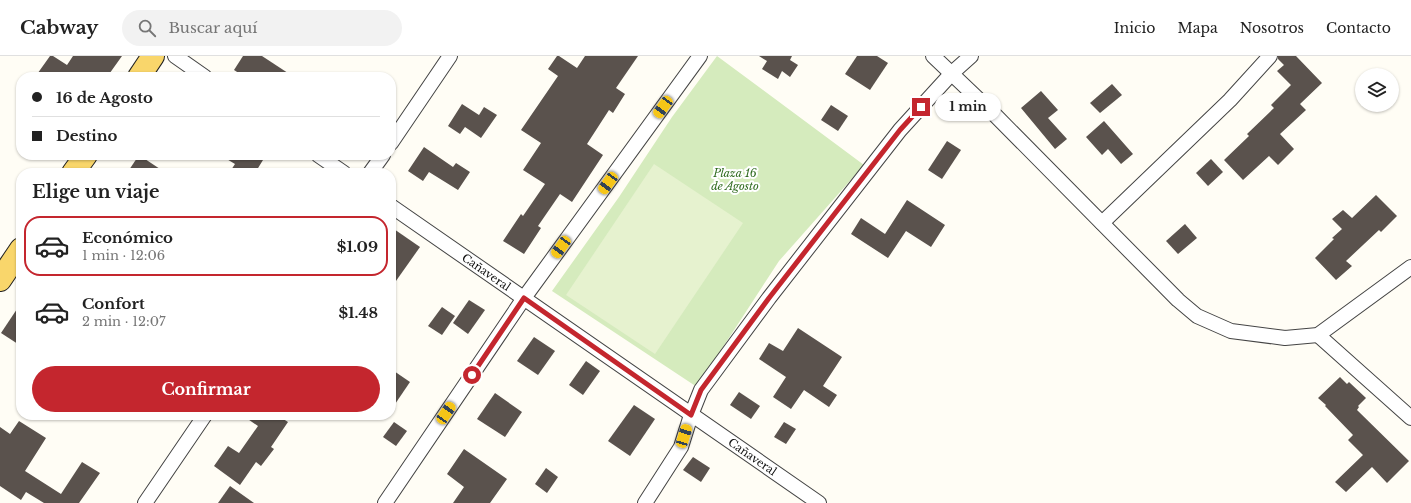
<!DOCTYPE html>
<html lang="es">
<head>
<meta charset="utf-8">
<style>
	body { margin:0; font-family:"Libre Baskerville",serif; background:#f2f2f2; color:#222; height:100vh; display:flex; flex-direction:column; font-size:15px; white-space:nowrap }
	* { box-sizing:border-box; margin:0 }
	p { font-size:13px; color:#767676 }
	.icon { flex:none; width:22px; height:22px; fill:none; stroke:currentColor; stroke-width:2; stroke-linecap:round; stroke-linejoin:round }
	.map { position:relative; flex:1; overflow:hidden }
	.drawer { position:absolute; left:16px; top:112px; width:380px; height:252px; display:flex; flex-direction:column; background:#fff; border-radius:16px; box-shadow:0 1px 3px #0004 }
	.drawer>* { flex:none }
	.guide { position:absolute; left:16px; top:16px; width:380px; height:88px; border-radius:16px; box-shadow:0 1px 3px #0004; display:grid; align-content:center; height:88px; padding:0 16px; background:#fff }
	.fabs { position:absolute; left:1355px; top:12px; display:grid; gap:8px }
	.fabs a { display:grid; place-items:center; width:44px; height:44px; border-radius:50%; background:#fff; box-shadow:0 1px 3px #0004; font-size:20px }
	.end { position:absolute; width:18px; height:18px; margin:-9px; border:5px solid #c4262e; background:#fff; box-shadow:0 0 0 2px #fff }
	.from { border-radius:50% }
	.bubble { position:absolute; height:28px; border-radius:14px; background:#fff; box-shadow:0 1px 3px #0004; font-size:13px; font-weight:700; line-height:28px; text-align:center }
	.car { position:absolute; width:12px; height:24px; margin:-12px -6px; border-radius:5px; box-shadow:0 0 3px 1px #0007; background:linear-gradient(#f5c518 24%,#345 0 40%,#f5c518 0 76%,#345 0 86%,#f5c518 0) }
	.guide b { display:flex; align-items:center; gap:14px; height:38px; font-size:15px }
	.guide b+b { border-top:1px solid #e0e0e0 }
	.guide i { width:10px; height:10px; background:#222 }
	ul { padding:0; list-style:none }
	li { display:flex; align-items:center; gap:12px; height:60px; margin:0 8px 6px; padding:0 8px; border:2px solid transparent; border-radius:16px }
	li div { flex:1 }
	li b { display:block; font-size:15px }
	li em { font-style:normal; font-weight:700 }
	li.active { border-color:#c4262e }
	li>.icon { width:36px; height:36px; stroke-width:1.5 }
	h2 { padding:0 16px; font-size:18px; line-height:48px }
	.cta { display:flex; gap:8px; margin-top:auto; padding:8px 16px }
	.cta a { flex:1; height:46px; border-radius:24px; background:#c4262e; color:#fff; font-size:16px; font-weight:700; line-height:46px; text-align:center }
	header { display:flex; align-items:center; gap:24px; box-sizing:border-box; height:56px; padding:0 20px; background:#fff; border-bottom:1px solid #e0e0e0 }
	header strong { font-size:19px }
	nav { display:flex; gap:22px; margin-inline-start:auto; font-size:14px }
	.search { width:280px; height:36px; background:#f2f2f2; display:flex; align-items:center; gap:10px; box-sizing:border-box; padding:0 14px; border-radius:22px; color:#767676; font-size:15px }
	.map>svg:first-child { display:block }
	.green { fill:#d5ebbd }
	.pitch { fill:#e6f2cf }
	.building { fill:#5a524d }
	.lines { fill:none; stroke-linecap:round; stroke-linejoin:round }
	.minor-casing { stroke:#444; stroke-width:16 }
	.primary-casing { stroke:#222; stroke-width:24 }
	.minor { stroke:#fff; stroke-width:14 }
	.primary { stroke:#f9d66b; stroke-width:22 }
	.route { stroke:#c4262e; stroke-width:5 }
	.labels { text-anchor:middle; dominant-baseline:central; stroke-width:4; stroke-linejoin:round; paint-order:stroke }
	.park-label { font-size:11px; font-style:italic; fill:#2f6b1f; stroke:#fff }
	.street-label { font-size:11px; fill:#111; stroke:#fff }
</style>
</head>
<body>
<header>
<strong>Cabway</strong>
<div class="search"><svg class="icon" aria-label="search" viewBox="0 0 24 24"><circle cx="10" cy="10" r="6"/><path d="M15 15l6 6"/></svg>Buscar aquí</div>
<nav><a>Inicio</a><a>Mapa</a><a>Nosotros</a><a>Contacto</a></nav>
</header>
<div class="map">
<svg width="1411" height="447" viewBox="0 0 1411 447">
	<rect width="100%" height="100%" fill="#fffdf5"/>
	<path class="green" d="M717,0L864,109L779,205L697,331L552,235L619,141L672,61Z"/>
	<path class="pitch" d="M654,108L743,167L655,298L566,239Z"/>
	<g class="building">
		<path d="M50,0H53L67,9L73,0H122L107,21H35Z"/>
		<path d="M243,0H262L294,21H245L234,14Z"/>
		<path d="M557,0H559L577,12L585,0H638L616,32L625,38L613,57L609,54L587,88L603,99L572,146L560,138L538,170L541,172L524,198L503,185L521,158L523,160L545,128L523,114L541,87L521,74L558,20L548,13Z"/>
		<path d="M759,0H792L790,4L798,9L790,21L782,15L778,23L762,13L767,5Z"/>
		<path d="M857,0H877L888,7L870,34L845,18Z"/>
		<path d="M1278,0H1296L1322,27L1300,48L1306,54L1280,78L1294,93L1278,109L1269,100L1243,124L1224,104L1249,80L1247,78L1274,52L1271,49L1291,29L1277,15L1284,9L1278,3Z"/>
		<path d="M1112,28L1122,39L1100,57L1090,47Z"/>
		<path d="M1041,35L1058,54L1048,62L1067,83L1055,93L1021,52Z"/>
		<path d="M462,48L479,59L484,51L497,59L481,82L465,71L460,78L448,70Z"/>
		<path d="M831,49L848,60L838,75L821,64Z"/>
		<path d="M1104,65L1133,98L1121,108L1108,93L1102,99L1086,81Z"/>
		<path d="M947,85L961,94L942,123L928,114Z"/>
		<path d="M424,91L453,111L456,107L470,116L458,134L429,116L423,125L408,115Z"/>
		<path d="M139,99L166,117H127Z"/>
		<path d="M220,99H255L263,104L255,117H229L235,108Z"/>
		<path d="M1211,103L1223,116L1208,130L1196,117Z"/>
		<path d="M1376,139L1397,160L1381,176L1379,174L1346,205L1352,210L1336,224L1315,202L1334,183L1332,182L1342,173L1332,163L1343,154L1352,162Z"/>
		<path d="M907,144L945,169L931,191L906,175L888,202L851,178L861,162L885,178Z"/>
		<path d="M1185,168L1197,182L1178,198L1166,185Z"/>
		<path d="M391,171L420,191L391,232Z"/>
		<path d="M469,244L485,254L468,278L453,267Z"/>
		<path d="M21,247V290L1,277Z"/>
		<path d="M442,251L455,260L442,279L428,270Z"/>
		<path d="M798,272L842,301L823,330L837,339L829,351L804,334L791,353L773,341L786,321L759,303L769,287L783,295Z"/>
		<path d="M534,281L555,295L538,319L517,305Z"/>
		<path d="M586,305L600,315L583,339L569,329Z"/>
		<path d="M391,313L410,326L391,354Z"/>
		<path d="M1340,321L1347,328L1349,326L1366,342L1358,350L1359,351L1357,354L1409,405L1387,427L1372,411L1346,436L1335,426L1363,399L1348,384L1353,379L1325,350L1326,349L1318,342Z"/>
		<path d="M739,336L760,350L751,363L730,349Z"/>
		<path d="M495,337L522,356L505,381L477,363Z"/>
		<path d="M634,349L655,363L630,400L608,385Z"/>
		<path d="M242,359H277L288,366L271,391L274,393L261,410L256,406L240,429L214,410L228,390L239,397L258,370Z"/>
		<path d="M19,365L46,382L25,415L61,438L82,406L100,417L79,447H44L26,436L21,444L0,430V371L10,378Z"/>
		<path d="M394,366L407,375L396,390L383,381Z"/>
		<path d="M784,366L796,373L786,388L774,381Z"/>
		<path d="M464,393L507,423L490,447H453L464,431L447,418Z"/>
		<path d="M693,401L710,412L701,426L683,414Z"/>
		<path d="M546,412L558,421L547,437L535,428Z"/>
		<path d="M230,430L254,447H218Z"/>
	</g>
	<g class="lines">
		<defs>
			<g id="minor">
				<path d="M175,0L205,21"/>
				<path d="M933,0L995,59L1178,244L1197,260L1231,275L1285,282L1318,279L1411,211"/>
				<path d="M391,87L450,0"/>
				<path d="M318,99L344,117"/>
				<path d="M370,117L383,99"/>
				<path id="s1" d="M391,150L819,447"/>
				<path d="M1102,167L1230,44L1270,0"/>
				<path d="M1318,279L1411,362"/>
				<path d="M145,447L205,359"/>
				<path d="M385,447L524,242L700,0"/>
				<path d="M645,447L681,391L691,359L701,334L769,242L900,74L952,17L971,0"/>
			</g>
			<g id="primary">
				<path d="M139,21L153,0"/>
				<path d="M73,117L86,99"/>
				<path d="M0,224L21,193"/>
			</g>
		</defs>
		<use href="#minor" class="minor-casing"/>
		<use href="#primary" class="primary-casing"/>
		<use href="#minor" class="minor"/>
		<use href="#primary" class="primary"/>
	</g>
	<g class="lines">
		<path class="route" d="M472,319L524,242L691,359L701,334L769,242L900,74L921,51"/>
	</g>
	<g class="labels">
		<g class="park-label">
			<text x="735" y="117">Plaza 16<tspan x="735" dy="13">de Agosto</tspan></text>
		</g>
		<g class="street-label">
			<text stroke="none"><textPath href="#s1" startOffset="116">Cañaveral</textPath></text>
			<text stroke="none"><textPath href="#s1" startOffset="440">Cañaveral</textPath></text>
		</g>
	</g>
</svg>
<div class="fabs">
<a><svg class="icon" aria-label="layers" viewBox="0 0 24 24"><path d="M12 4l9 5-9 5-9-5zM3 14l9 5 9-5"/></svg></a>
</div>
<i class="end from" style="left:472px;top:319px"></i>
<i class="end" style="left:921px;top:51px"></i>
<div class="bubble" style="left:935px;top:37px;width:66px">1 min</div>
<i class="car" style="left:663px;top:51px;rotate:216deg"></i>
<i class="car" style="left:608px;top:127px;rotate:216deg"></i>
<i class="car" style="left:561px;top:191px;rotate:216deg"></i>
<i class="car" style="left:446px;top:357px;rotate:34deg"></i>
<i class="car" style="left:684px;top:380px;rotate:17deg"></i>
<div class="guide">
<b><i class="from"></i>16 de Agosto</b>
<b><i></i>Destino</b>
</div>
<section class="drawer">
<h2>Elige un viaje</h2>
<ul>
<li class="active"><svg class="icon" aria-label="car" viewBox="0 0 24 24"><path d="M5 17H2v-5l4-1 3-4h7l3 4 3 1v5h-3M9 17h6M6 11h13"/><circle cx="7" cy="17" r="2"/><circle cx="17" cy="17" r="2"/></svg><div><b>Económico</b><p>1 min · 12:06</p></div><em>$1.09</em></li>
<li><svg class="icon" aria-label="car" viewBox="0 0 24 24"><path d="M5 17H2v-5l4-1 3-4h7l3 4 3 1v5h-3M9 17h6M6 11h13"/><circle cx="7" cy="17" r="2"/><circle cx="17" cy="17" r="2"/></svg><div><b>Confort</b><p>2 min · 12:07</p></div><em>$1.48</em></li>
</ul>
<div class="cta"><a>Confirmar</a></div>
</section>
</div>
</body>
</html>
